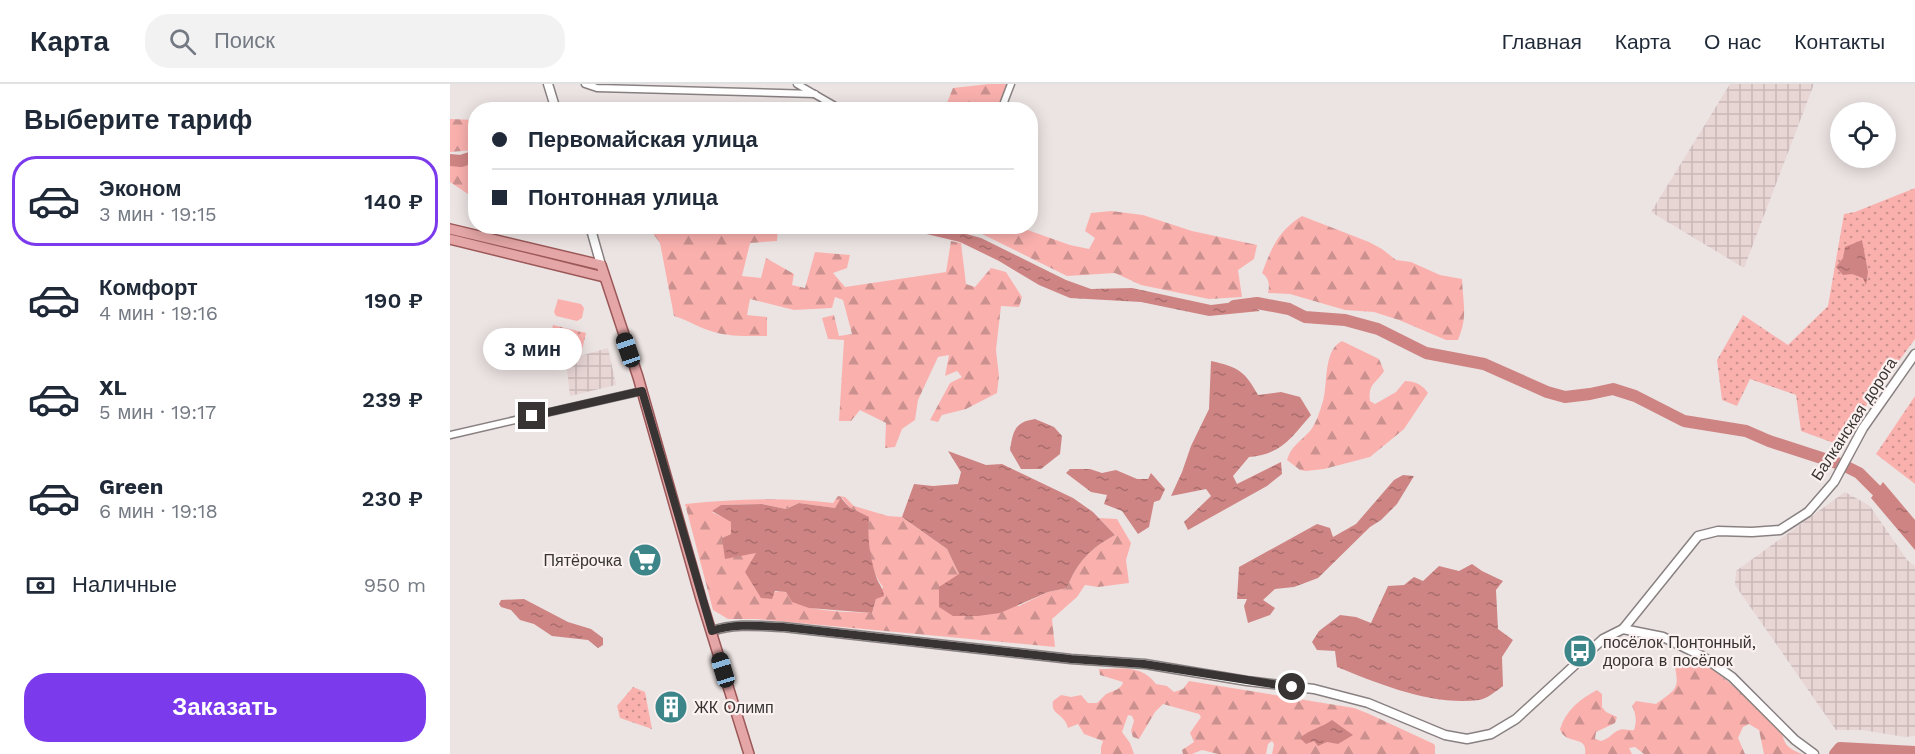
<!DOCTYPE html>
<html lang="ru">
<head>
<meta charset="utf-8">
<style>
	body { margin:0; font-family:"Work Sans",sans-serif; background:#f2f2f3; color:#1f2937; height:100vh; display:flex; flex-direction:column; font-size:22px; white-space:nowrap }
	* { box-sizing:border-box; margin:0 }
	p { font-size:20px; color:#747a83 }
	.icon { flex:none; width:33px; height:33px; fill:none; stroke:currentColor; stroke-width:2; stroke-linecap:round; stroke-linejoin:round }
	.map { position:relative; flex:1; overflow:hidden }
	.panel { display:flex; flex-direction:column; background:#fff; width:450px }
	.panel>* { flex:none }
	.hud { position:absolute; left:18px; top:18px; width:570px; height:132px; border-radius:24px; box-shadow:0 3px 15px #0003; display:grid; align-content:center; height:132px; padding:0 24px; background:#fff }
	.buttons { position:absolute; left:1380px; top:18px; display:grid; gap:12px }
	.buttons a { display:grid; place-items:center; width:66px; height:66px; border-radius:50%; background:#fff; box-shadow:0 3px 15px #0003; font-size:30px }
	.end { position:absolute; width:27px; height:27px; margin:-14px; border:8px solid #383434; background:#fff; box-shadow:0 0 0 3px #fff }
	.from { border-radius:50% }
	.bubble { position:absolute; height:42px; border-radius:21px; background:#fff; box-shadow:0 3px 15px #0003; font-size:20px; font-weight:600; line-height:42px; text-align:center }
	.car { position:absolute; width:18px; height:36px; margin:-18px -9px; border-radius:8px; box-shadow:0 0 4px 2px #0007; background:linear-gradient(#222 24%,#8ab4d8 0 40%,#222 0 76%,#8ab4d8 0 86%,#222 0) }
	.hud b { display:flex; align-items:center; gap:21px; height:57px; font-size:22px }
	.hud b+b { border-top:2px solid #e0e1e3 }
	.hud i { width:15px; height:15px; background:#1f2937 }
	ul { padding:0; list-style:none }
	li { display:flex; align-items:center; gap:18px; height:90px; margin:0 12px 9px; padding:0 12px; border:3px solid transparent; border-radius:24px }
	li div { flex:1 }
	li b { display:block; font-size:22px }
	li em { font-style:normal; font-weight:600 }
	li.selected { border-color:#7c3aed }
	li>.icon { width:54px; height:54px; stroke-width:1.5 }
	h2 { padding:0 24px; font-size:27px; line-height:72px }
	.pay { display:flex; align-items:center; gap:15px; height:66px; padding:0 24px; font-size:22px }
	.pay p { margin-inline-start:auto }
	.action { display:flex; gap:12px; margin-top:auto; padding:12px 24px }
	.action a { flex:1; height:69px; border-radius:24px; background:#7c3aed; color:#fff; font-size:24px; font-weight:600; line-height:69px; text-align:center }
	header { display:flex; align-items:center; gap:36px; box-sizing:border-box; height:84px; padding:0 30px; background:#fff; border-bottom:2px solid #e0e1e3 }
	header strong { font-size:28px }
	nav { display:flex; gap:33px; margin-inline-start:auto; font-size:21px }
	.search { width:420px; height:54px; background:#f2f2f3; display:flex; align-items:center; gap:15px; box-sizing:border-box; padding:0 21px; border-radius:24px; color:#747a83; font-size:22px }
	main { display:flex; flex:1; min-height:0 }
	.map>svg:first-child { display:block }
	.industrial { fill:url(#industrial-grid) }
	.forest { fill:url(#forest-firs); fill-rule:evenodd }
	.park { fill:url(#park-dots) }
	.pitch { fill:#fab1ae }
	.water { fill:url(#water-ripples) }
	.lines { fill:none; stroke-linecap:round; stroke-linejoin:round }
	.river { stroke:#ce8483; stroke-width:12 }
	.street-casing { stroke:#898181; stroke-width:9 }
	.secondary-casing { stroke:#898181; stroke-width:11 }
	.primary-casing { stroke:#9c5758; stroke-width:12 }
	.street { stroke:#fff; stroke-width:6 }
	.secondary { stroke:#fff; stroke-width:8 }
	.primary { stroke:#e4a6a6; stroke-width:9 }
	.route { stroke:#383434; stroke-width:8 }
	.labels { text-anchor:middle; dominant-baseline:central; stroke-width:4.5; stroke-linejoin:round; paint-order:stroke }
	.street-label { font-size:16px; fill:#383434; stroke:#faf1f0 }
	.poi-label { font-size:16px; fill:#383434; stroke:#faf1f0; text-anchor:start }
</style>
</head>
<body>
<header>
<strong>Карта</strong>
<div class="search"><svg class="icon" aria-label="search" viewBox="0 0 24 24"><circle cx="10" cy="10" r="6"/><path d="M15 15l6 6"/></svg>Поиск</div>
<nav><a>Главная</a><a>Карта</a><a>О нас</a><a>Контакты</a></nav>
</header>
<main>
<section class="panel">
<h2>Выберите тариф</h2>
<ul>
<li class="selected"><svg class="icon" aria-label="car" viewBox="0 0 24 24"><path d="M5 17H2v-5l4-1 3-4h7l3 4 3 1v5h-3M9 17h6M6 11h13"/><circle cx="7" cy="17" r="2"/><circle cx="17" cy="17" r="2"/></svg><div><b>Эконом</b><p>3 мин · 19:15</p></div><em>140 ₽</em></li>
<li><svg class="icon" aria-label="car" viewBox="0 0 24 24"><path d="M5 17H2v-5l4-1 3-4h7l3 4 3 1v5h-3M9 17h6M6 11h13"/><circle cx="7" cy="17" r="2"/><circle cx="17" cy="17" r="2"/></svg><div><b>Комфорт</b><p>4 мин · 19:16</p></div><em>190 ₽</em></li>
<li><svg class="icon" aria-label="car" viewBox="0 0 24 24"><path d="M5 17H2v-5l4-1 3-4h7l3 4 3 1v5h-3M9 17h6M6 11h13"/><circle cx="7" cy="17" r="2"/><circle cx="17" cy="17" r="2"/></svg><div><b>XL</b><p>5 мин · 19:17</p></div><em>239 ₽</em></li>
<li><svg class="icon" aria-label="car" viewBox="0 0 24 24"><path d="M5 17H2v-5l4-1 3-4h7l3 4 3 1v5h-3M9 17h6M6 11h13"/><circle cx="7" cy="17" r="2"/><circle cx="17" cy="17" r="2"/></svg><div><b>Green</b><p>6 мин · 19:18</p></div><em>230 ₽</em></li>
</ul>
<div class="pay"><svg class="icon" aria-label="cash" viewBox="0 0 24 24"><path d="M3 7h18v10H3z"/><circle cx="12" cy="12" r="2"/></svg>Наличные<p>950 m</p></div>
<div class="action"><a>Заказать</a></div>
</section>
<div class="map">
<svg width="1465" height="670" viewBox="0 0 1465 670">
	<defs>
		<pattern id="industrial-grid" width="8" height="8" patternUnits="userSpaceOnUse" patternTransform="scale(1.5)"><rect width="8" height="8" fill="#e8d6d5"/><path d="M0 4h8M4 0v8" fill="none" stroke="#c8b8b7"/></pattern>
		<pattern id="forest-firs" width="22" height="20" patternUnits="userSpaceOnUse" patternTransform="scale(1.5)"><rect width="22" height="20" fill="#fab1ae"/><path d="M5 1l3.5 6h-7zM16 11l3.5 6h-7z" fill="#cb918e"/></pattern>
		<pattern id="park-dots" width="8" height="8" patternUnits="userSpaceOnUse" patternTransform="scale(1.5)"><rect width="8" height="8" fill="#fab1ae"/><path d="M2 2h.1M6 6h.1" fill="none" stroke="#cb918e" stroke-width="1.8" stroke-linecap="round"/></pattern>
		<pattern id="water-ripples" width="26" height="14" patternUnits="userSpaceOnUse" patternTransform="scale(1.5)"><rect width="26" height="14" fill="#ce8483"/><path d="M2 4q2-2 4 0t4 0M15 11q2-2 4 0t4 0" fill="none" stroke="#a86d6c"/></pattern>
	</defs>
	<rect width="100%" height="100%" fill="#ece4e3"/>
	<g class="industrial">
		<path d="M1280,0H1364L1294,184L1201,128Z"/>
		<path d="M158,264L166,301L120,312L116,276Z"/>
		<path d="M1395,408L1420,422L1457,476L1465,482V652L1455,653L1412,646H1386L1285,501L1286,487Z"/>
	</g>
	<g class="forest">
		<path d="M539,0H558L547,25L494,26L503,4Z"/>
		<path d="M0,35L25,36V66L0,68Z"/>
		<path d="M25,80V104L18,110L0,98V82Z"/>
		<path d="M661,127L693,131L742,147L807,161L804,175L788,186L792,213L759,215L691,201L665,189L617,192L532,150L498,143H569L620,161L639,165L645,154L635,147L641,129Z"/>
		<path d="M852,132L919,158L932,165L946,176L961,178L990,191L1012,195C1013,219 1018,233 1008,256H996L949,236L924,228L895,226L840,210L818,209C820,201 819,194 812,189C822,163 828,147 852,132Z"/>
		<path d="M198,143H328L327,157L300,159L292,192L311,194L316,174L344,190L342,201L355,204L365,168L400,171L397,184L383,189L395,203L496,188L501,157L511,159L516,200L525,203L541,184L556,188L572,213L569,223L551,222L546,266L549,292L547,309L516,325L492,331L488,338L480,336L500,299L512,293L507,287L495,292L499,271L488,273L468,316L465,336L452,345L445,363L435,364L436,339L410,326L401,337H389L394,256L378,255L372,234L384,231L389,252L402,250L393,216L385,213L382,224L344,226L300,215L297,231L317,233V252C300,252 281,253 264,248C251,245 238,236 224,232L210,159Z"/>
		<path d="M892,257L929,275L934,287C926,300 918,299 920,317L925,320L946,308L955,297C965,297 973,301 978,309L954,345L920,373L874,385L856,387L850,386L837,376C841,362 850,358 860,347C866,340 870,327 873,317C878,300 873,266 892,257Z"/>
		<path d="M388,412L395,413L404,422L438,432L452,433L497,465L509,490L569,522L598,508L617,504C627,478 641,464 665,451L649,434L667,435L681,459L676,476L679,499L648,503L635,501L627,513L602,535L605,563L306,535H278L263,526L235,420C287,415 331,413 383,419ZM392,414L399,423L418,433C417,455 419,486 433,503L426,515L422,529C402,528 380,528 361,524C337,518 344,497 312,514L305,502L306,469L272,454L281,450V437L262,428L271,421L312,420L336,425L349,419L385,424Z"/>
		<path d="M1235,572C1267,580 1307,625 1332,648C1334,662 1340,665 1352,670H1314L1309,646L1299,640L1293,643L1288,654L1295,670H1194L1185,663L1179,664L1182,670H1135C1138,650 1115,662 1110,645C1116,626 1130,615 1147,606L1152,610V623L1156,628L1167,633L1165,639L1146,648L1145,655L1151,657C1159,655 1162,649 1169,646C1174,644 1179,647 1184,646C1187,637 1186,630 1182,622L1186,617L1206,620C1227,604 1230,606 1224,578L1228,574Z"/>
		<path d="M649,585C672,585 691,580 706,600L717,602L724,608L733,605L739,597L904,624L917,629L984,660L985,662V670H822L824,660L822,657L818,660L816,670H768L752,666L742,670H733L732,666L744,658L740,649L751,633L749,630L713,620L705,628L689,655L683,653L681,647L684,637L682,632L678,631L672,648L680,659L684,670H651V663L653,657L634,650L628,640L618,644C617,641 616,638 614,636C608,628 601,629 603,617L611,611L621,613L631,611L638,619H647L656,610L668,605L672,601L673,598L650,591Z"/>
	</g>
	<g class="park">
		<path d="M1465,104V255L1408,333L1392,362L1351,347L1346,311L1300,295L1287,322L1272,316L1267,276L1293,231L1338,261L1378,222L1394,130L1405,128Z"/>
		<path d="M103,241L136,249L132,266L99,258Z"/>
		<path d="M1465,312V400L1426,370Z"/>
		<path d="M183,603L195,608L202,645L170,634L167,622Z"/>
	</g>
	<path class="pitch" d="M108,215L131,220L134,224L132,234L127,237L106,232L104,228Z"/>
	<g class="water">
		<path d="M488,142L531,154L616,196L641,205L682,204L761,221L793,217L810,227L759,232L691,218L620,214L589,201L549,177L510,158L464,147L407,148L382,143Z"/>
		<path d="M1412,156L1418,188L1416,201L1413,194L1402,190L1393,191L1386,183L1393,174L1395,163Z"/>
		<path d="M761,277C788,283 795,287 808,311L831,308L850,313L861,331C841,354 832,370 799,373L783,392L787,400L831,378L832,390L817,402L738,446L734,438L761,412L756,405L721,412L732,388L741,362L759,325Z"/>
		<path d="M585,335L604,343L612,352L610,370L591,385H571L560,366C563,348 564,338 585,335Z"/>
		<path d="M498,367L536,381L552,380L623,414L643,428L665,451C641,464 627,478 617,504L598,508L550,529L528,532H503L489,523V503L509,490L497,465L452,433L464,400L483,402L508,400L511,388Z"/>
		<path d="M620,385H640L652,389L666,386L687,395H698L701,389L715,405L710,416L704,418L699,443L688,450L672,427L654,420L657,411L641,408L616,389Z"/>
		<path d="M953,391L964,392L947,420L931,436L920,443L868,494L844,503L825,505L813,516L825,524L820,531L798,539L794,522L797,515H787L789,483L867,440L880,444L883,453L906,440L944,396Z"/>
		<path d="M1433,398L1465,436V466L1421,414Z"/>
		<path d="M391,414L399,423L419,433C417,453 420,475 427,495C430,502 433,504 434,512L426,515L422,529L359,524L342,518L336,508L325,507L322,515L311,514L295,488L306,469L275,475L272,454L281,450V438L262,427L271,421L312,420L336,425L349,419L385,424Z"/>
		<path d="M1022,480L1032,487L1053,497L1046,506L1048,545L1063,556L1052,573L1053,602C1046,607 1037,615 1029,616C982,622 929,600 887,583L885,567L867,566L862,558L869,547L890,531L906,533L921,539L938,502L954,501L964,493L973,497L989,482L1009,487Z"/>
		<path d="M74,515L118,538L141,545L153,554V561L148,564L138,556L102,552L84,540L70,536L61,526L51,523L49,520L51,516Z"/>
		<path d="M882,636L903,651L888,660L877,658L868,662L864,657L856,660L850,654C860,645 871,644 882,636Z"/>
	</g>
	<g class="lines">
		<g class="river">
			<path d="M0,76L11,77L26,72"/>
			<path d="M784,222L807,219L839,225L855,233L895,236L928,245L976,269L1034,280L1097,308L1115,313L1140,310L1163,305L1185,312L1234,337L1296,347L1319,357L1393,381L1409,389L1438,418"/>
			<path d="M1385,670L1390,664L1465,668"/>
		</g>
		<defs>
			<g id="street">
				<path d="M135,0L147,4L365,10"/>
				<path d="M347,0L392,26"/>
				<path d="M551,26L561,0"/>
				<path d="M0,351L192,307"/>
			</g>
			<g id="secondary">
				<path d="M98,0L106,26"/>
				<path d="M140,142L151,181"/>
				<path d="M1173,545L1248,452L1268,447L1302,448L1330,446L1358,428L1384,398L1413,344L1465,270"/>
				<path d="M262,547C285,539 309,542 333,543L621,575L695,580L797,597L864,605L918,619L995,651L1017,655L1041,650L1066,635L1153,555L1173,545L1213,553L1252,572L1282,593L1345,656L1364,670"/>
			</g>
			<g id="primary">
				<path d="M0,145L151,181L188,293L251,515L299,670"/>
				<path d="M0,155L154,193"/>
			</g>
		</defs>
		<use href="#street" class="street-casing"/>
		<use href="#secondary" class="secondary-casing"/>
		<use href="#primary" class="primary-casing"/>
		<use href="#street" class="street"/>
		<use href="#secondary" class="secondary"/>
		<use href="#primary" class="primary"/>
	</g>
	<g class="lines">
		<path class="route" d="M82,332L192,307L262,547C285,539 309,542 333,543L621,575L694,580L842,603"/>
	</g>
	<defs>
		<symbol id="supermarket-disc" viewBox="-11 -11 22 22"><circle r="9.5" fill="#3c8589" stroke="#faf1f0"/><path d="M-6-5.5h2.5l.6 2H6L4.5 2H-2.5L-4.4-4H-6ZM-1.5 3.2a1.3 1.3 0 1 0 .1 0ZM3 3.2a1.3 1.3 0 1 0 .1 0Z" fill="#fff"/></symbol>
		<symbol id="bus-disc" viewBox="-11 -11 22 22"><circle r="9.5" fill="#3c8589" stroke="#faf1f0"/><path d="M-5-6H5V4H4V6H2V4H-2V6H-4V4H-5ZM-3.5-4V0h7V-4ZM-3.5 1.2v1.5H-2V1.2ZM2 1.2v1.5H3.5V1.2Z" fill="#fff"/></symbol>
		<symbol id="building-disc" viewBox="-11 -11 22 22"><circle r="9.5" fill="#3c8589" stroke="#faf1f0"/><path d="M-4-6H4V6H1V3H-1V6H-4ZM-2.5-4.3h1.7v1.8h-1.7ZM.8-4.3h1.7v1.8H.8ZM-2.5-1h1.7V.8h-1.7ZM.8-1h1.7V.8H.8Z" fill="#fff"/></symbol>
	</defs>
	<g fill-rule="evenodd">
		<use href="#supermarket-disc" x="176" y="457" width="38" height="38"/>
		<use href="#bus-disc" x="1111" y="548" width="38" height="38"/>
		<use href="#building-disc" x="202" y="604" width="38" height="38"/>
	</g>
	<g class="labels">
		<g class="street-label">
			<text transform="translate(1404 335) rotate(-57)">Балканская дорога</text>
		</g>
		<g class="poi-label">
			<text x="172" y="476" text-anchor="end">Пятёрочка</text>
			<text x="1153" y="558">посёлок Понтонный,<tspan x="1153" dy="18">дорога в посёлок</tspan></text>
			<text x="244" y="623">ЖК Олимп</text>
		</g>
	</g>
</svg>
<div class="buttons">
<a><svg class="icon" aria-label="locate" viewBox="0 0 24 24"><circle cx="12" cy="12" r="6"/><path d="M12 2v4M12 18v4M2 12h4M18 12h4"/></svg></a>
</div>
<i class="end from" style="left:842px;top:603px"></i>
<i class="end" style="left:82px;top:332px"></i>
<div class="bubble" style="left:33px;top:244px;width:99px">3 мин</div>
<i class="car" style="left:178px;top:266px;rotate:341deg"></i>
<i class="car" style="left:273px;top:586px;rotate:343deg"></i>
<div class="hud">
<b><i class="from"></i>Первомайская улица</b>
<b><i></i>Понтонная улица</b>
</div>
</div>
</main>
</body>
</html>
